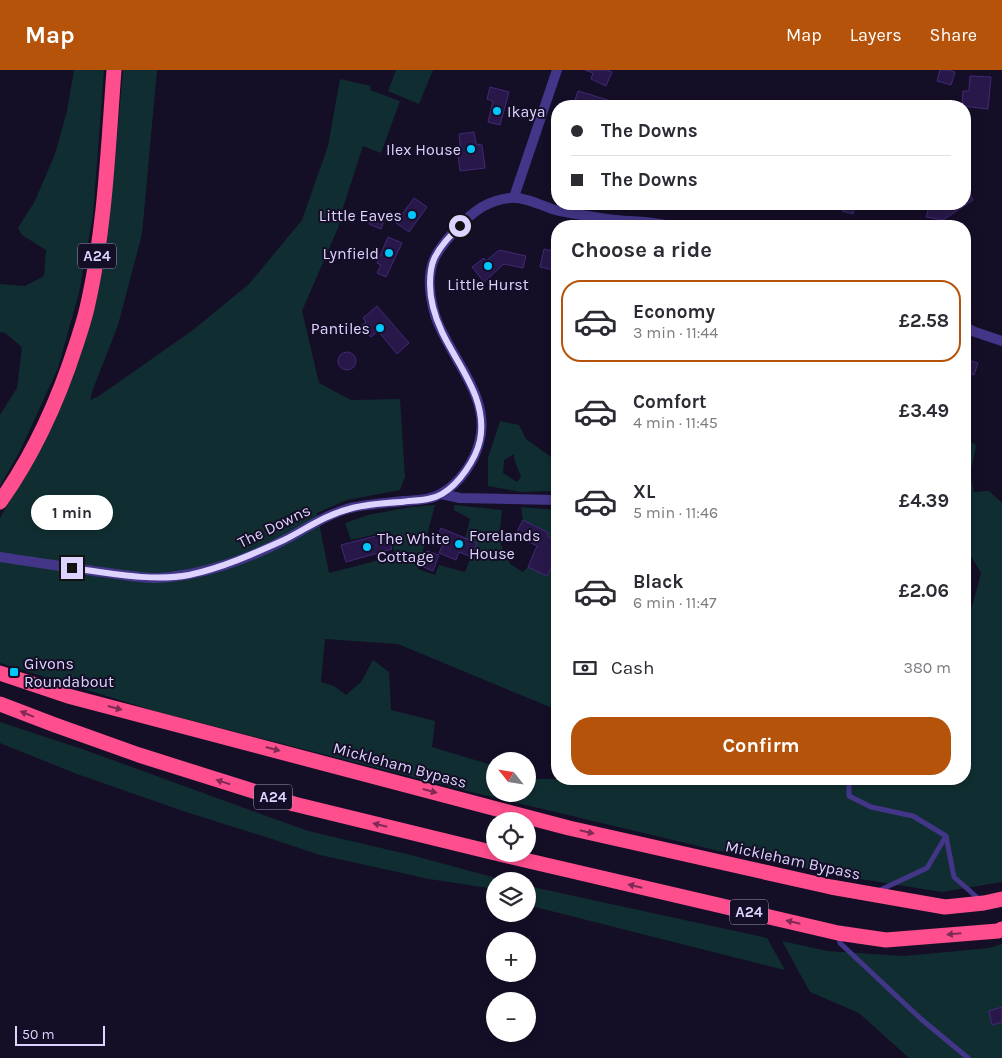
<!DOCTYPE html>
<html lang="en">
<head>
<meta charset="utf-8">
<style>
	body { margin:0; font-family:Karla,sans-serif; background:#f7f7f7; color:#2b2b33; height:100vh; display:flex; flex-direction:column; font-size:19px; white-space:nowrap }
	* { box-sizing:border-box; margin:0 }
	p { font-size:16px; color:#7c7c81 }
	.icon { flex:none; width:28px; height:28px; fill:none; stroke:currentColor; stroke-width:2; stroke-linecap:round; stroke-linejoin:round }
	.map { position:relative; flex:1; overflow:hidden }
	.drawer { position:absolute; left:551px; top:150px; width:420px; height:565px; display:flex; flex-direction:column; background:#fff; border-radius:20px; box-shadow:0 2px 8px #0003 }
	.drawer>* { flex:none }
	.hud { position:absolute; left:551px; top:30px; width:420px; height:110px; border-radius:20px; box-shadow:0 2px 8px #0003; display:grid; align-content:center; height:110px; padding:0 20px; background:#fff }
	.needle { width:32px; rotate:300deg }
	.buttons { position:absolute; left:486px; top:682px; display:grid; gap:10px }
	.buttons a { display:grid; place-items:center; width:50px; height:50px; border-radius:50%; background:#fff; box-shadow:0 2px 8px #0003; font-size:25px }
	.scale { position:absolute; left:15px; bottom:12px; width:90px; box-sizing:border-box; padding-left:5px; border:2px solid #ded3ff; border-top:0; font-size:14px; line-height:18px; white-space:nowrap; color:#ded3ff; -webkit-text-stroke:4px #150e27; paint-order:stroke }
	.end { position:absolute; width:22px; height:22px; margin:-11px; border:6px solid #ded3ff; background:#111; box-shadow:0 0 0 2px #111 }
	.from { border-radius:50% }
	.bubble { position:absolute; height:35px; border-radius:18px; background:#fff; box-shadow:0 2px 8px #0003; font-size:16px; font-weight:700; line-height:35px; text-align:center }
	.hud b { display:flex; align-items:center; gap:18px; height:48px; font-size:19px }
	.hud b+b { border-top:1px solid #e1e1e2 }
	.hud i { width:12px; height:12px; background:#2b2b33 }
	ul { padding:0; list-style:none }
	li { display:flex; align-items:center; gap:15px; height:82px; margin:0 10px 8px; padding:0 10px; border:2px solid transparent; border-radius:20px }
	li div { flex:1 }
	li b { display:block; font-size:19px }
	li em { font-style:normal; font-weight:700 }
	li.on { border-color:#b45309 }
	li>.icon { width:45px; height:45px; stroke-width:1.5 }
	h2 { padding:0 20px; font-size:22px; line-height:60px }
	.pay { display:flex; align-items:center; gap:12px; height:55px; padding:0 20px; font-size:19px }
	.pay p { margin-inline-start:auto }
	.primary-button { display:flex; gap:10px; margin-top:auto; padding:10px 20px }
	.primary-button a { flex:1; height:58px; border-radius:20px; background:#b45309; color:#fff; font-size:20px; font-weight:700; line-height:58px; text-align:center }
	header { display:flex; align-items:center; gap:30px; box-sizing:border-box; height:70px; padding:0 25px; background:#b45309; color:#fff }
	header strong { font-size:24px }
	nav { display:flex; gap:28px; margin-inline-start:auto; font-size:18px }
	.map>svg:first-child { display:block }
	.green { fill:#102e31; fill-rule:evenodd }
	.building { fill:#281849; stroke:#422976 }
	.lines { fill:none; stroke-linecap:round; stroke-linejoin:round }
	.lane { stroke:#433689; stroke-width:5 }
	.street { stroke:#433689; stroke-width:10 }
	.highway { stroke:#ff4e8e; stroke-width:15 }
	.oneway { fill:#7e2b55 }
	.route { stroke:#ded3ff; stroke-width:6 }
	.poi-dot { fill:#00c6fe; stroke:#150e27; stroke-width:2 }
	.labels { text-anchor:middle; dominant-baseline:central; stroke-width:4; stroke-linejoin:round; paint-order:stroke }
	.shield { fill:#150e27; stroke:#a298be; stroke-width:1 }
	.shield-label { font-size:15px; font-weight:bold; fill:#ded3ff }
	.poi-label { font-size:16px; fill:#ded3ff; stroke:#150e27; text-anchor:start }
	.street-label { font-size:16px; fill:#ded3ff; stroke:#150e27 }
</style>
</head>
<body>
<header>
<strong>Map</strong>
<nav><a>Map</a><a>Layers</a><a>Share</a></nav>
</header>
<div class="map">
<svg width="1002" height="988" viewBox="0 0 1002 988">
	<rect width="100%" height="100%" fill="#150e27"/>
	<g class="green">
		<path d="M74,0H104L93,145L79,223L58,298L20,381L0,416V345L17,318L22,277L5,263L0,262V214L25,216L44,206L46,180L22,165L18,158L35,131L55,84L67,41Z"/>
		<path d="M123,0H157L142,164L118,255L93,319L90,330L99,326L193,260L249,214L302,150L328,76L340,9L371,16L370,20L400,31L381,83L363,76L341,144L338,158L302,241L319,313L351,330L400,329L405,407L400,420L347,430L317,443L329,503L395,486L390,461L351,470L345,453L368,445L411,437L435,435L418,499L435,505L439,495L465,502L477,473L465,469L470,449L454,440V435L502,440L499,470L510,494L523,502L528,497L547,506L557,485V640L398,574L325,569L321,612L334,616L346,625L361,612L373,590L389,602L391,640L435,651L432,677L495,696V724H528V706L537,709H965V538L972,537L981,503L965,476V370L975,374L976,377L970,404L974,422L989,421L1002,433V812L942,822L854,808L715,780L467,721L158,642L0,593V448L34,388L59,337L115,92Z"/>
		<path d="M396,0H433L419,34L388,21Z"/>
		<path d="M500,351L519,355L526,369L551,387L557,395V421L521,422L488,416V388ZM514,384V389L521,407L517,412L503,403L504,390Z"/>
		<path d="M521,437L557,440V472L547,466L548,462L523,450Z"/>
		<path d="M0,652L82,679L308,761L411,785L507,811H495V820L489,818L429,809L320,785L269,768L186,742L77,704L0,673Z"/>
		<path d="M528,816L767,868L785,900L531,836L528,834Z"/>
		<path d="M782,871L827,881L904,886L989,878L1002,874V988H909L859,943L810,922Z"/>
	</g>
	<g class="building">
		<path d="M585,0H607L612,2L606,16L591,9L593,3Z"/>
		<path d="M940,0H948L955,2L951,15L937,11Z"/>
		<path d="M970,6L991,7L988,39L962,36L963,21H969Z"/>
		<path d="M490,17L509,22L500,55L488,52L493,31L487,29Z"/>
		<path d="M578,21L608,30L606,36H573Z"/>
		<path d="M474,62L476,74L482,75L485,98L460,101L458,85L461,84L459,64Z"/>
		<path d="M967,118L973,130L943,150L926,147L930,134H965V120Z"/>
		<path d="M414,128L427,137L409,162L396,153Z"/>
		<path d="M844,134H855L853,144L842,141Z"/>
		<path d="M373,143L385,148L381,159L369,154Z"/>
		<path d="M388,167L402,173L386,207L377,203L381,195L377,193Z"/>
		<path d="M544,179L558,182V201L540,197Z"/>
		<path d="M499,180L526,186L523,198L504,194L484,212L472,197L484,188L486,191Z"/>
		<path d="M377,236L409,273L397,284L378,261L371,267L361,256L366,252L363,248Z"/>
		<circle cx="347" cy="291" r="9"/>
		<path d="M965,289L978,293L974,305L965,302Z"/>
		<path d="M523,450L549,463L547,466L558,472V485L547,506L528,497L537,476L515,465Z"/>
		<path d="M441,458L477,473L471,487L459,482L456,490L439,483L443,474L435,471Z"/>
		<path d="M387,463L392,479L346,492L341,475Z"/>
		<path d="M427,481L439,485L433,501L421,496Z"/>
		<path d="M1002,937V952L992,955L989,941Z"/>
	</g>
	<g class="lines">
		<g class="lane">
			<path d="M850,709L849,712V726L871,737L913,746L946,766L927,798L878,821"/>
			<path d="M946,766L954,807L980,830"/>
			<path d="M839,866L840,873L921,949L968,988"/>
		</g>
		<g class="street">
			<path d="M514,127L557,0"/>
			<path d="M965,257L975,262L1002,271"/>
			<path d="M441,424L460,428L558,430"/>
			<path d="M0,487C31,492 62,496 93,501C112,503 138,508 157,508C201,506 249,489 288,468C308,457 328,444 350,438C368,434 386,433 404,431C417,430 431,430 442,423C460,413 474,392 479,373C493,327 448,286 435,245C430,228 427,209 433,192C439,175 467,146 482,137C491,132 500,129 510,128C522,126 541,135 552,139C562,142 572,143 582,145C593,147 604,149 616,150C634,152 652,151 669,156"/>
		</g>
		<g class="highway">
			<path d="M0,432C34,384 58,331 76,275C80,263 84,251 87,238C105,160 108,80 114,0"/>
			<path d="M0,603L68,626L569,758L831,817L945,837L984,833L1002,829"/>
			<path d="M0,634L55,655L139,685L294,734L495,783"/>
			<path d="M499,784L838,863L886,870L998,861L1002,859"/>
		</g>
	</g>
	<defs><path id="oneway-solid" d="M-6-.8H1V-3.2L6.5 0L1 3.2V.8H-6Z" transform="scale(1.25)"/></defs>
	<g class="oneway">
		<use href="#oneway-solid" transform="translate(115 638) rotate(15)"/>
		<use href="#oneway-solid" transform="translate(27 644) rotate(-158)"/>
		<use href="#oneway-solid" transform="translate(273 679) rotate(15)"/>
		<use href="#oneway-solid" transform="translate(223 712) rotate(-163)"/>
		<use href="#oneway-solid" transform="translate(430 721) rotate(15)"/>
		<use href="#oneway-solid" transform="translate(380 755) rotate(-166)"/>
		<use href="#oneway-solid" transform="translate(587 762) rotate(13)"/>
		<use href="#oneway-solid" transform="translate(635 816) rotate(-167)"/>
		<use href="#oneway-solid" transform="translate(793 852) rotate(-167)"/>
		<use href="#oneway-solid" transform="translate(954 864) rotate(175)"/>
	</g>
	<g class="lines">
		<path class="route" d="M72,498C109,503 152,512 189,505C222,498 253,484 284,470C306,459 325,445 349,439C366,434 384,433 401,432C415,430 430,431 442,424C459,414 476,389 480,370C488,329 458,296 442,262C435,247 430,231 430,214C430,206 431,196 434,189C440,176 450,166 460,156"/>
	</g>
	<g class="poi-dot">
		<circle cx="497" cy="41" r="5"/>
		<circle cx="471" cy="79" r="5"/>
		<circle cx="412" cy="145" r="5"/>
		<circle cx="389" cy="183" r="5"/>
		<circle cx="488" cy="196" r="5"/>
		<circle cx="380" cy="258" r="5"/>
		<circle cx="459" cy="474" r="5"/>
		<circle cx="367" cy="477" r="5"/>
		<rect x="9" y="597" width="10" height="10" rx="2.5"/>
	</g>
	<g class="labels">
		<g class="shield">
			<rect x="78" y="173.5" width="38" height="25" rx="4"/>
			<rect x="254" y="714.5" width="38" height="25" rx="4"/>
			<rect x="730" y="829.5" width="38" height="25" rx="4"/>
		</g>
		<g class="shield-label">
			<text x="97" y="186">A24</text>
			<text x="273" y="727">A24</text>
			<text x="749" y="842">A24</text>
		</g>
		<g class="poi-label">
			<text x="507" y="41">Ikaya</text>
			<text x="461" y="79" text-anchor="end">Ilex House</text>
			<text x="402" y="145" text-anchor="end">Little Eaves</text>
			<text x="379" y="183" text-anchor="end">Lynfield</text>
			<text x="488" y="214" text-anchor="middle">Little Hurst</text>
			<text x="370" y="258" text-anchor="end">Pantiles</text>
			<text x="469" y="465">Forelands<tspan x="469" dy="18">House</tspan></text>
			<text x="377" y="468">The White<tspan x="377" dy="18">Cottage</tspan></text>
			<text x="24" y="593">Givons<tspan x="24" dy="18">Roundabout</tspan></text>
		</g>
		<g class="street-label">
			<text transform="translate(274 456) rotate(-26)">The Downs</text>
			<text transform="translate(400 695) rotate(15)">Mickleham Bypass</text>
			<text transform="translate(793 790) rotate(12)">Mickleham Bypass</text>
		</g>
	</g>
</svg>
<div class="buttons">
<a><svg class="needle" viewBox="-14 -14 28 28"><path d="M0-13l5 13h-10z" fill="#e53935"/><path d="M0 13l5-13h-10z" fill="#7c7c81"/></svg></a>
<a><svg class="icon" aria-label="locate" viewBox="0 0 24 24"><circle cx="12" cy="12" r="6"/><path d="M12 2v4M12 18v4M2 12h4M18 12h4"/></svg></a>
<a><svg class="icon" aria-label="layers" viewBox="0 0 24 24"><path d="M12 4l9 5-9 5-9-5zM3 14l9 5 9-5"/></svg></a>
<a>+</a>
<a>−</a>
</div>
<div class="scale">50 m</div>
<i class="end from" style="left:460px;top:156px"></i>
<i class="end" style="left:72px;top:498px"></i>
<div class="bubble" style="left:31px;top:425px;width:82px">1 min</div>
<div class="hud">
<b><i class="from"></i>The Downs</b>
<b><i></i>The Downs</b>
</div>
<section class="drawer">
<h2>Choose a ride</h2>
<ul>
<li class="on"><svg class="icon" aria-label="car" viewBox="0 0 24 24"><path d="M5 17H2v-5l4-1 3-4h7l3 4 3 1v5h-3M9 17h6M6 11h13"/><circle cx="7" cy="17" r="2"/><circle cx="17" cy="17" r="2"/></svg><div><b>Economy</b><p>3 min · 11:44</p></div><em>£2.58</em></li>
<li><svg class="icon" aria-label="car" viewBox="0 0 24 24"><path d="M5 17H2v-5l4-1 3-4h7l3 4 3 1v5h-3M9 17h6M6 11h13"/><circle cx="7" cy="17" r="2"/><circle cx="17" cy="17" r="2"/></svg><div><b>Comfort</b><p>4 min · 11:45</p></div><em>£3.49</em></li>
<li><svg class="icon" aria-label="car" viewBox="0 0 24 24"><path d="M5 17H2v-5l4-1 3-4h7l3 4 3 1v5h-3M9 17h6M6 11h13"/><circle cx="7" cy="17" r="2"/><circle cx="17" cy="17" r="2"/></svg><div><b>XL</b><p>5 min · 11:46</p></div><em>£4.39</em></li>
<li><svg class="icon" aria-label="car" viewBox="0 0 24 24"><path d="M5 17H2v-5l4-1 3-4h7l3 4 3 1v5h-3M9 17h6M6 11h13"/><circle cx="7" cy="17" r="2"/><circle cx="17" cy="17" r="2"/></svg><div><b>Black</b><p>6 min · 11:47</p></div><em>£2.06</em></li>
</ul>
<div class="pay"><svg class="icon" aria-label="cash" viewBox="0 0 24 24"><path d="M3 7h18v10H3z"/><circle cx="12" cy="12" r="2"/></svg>Cash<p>380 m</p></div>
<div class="primary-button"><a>Confirm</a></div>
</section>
</div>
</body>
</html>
